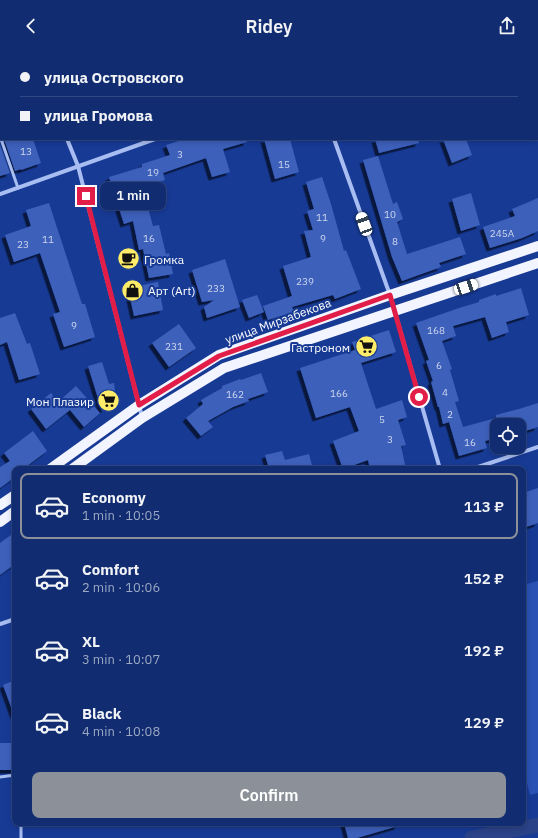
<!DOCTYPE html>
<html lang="en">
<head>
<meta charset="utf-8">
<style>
	body { margin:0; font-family:"IBM Plex Sans",sans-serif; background:#1a3475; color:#f1f3f6; height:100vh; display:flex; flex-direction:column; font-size:15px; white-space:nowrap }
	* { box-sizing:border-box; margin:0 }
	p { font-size:13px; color:#9ca7c3 }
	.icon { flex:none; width:22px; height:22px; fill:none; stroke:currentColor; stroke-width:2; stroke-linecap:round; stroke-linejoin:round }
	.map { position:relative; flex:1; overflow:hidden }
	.sheet { position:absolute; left:12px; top:414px; width:514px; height:360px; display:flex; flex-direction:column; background:#112c70; border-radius:8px; box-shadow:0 2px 6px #0003,0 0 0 1px #304883 }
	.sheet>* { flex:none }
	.hud { position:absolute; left:0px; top:0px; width:538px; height:88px; box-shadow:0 2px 6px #0003,0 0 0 1px #304883; display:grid; align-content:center; height:88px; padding:0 20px; background:#112c70 }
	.tools { position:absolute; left:490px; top:366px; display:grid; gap:8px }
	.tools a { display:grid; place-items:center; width:36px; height:36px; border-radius:8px; background:#112c70; box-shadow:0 2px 6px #0003,0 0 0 1px #304883; font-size:20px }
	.end { position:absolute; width:18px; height:18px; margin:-9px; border:5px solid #e11d48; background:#fff; box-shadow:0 0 0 2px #fff }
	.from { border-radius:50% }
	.bubble { position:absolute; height:28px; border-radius:8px; background:#112c70; box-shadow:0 2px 6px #0003,0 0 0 1px #304883; font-size:13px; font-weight:600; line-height:28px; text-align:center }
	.car { position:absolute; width:12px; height:24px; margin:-12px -6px; border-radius:5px; box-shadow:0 0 3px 1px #0007; background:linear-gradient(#fff 24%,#345 0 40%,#fff 0 76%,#345 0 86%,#fff 0) }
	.hud b { display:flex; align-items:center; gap:14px; height:38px; font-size:15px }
	.hud b+b { border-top:1px solid #304883 }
	.hud i { width:10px; height:10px; background:#f1f3f6 }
	ul { padding:7px 0 0; list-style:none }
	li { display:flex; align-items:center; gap:12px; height:66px; margin:0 8px 6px; padding:0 12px; border:2px solid transparent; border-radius:8px }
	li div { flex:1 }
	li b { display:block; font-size:15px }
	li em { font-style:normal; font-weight:600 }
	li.on { border-color:#8c9099 }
	li>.icon { width:36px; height:36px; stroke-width:1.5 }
	.cta { display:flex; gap:8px; margin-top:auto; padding:8px 20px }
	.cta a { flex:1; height:46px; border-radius:8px; background:#8c9099; color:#fff; font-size:16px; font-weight:600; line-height:46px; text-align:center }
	header { display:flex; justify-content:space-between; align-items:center; height:52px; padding:0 20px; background:#112c70; font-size:18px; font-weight:600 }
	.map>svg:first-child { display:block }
	.green { fill:#2a52b4 }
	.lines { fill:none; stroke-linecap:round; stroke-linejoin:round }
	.canal { stroke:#2a4287; stroke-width:15 }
	.building { fill:#3c60bb; filter:url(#shadow) }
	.service { stroke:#a8bdf1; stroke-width:3 }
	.minor { stroke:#a8bdf1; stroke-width:4 }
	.primary { stroke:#f2f5ff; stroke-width:10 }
	.route { stroke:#e11d48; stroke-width:5 }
	.labels { text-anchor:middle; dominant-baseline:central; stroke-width:4; stroke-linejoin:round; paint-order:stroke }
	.number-label { font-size:10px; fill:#ced7ee }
	.poi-label { font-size:12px; fill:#fff; stroke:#173a95; text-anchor:start }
	.street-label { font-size:12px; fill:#fff; stroke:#173a95 }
</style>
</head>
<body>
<header><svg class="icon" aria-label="back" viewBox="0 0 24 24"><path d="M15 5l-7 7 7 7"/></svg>Ridey<svg class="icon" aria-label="share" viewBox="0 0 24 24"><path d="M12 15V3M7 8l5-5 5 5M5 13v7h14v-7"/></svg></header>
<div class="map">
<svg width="538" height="786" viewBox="0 0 538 786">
	<defs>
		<filter id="shadow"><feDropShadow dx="-3.5" dy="3.5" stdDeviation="0" flood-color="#0009"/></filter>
	</defs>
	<rect width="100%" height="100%" fill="#173a95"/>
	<path class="green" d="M538,529V741L530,743L523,715V533Z"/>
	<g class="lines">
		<path class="canal" d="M472,786L538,773"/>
	</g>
	<g class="building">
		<path d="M4,87H33L41,111L21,118V117L15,119Z"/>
		<path d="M185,87H247V90L223,97L230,120L212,125L206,106L163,121L165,128L145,135L146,137L143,138L153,174L159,173L166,202L169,201L173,222L149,226L143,197L139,198L133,169L124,172L109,125L142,115V112L170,103L166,93Z"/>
		<path d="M264,87H290L299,120L275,127Z"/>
		<path d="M375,87H418L419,91L379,101Z"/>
		<path d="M443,87H466L472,103L452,111Z"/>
		<path d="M0,93L10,121L0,124Z"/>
		<path d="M378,104L393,152L397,150L403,167L397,170L407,202L460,185L466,202L439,211L441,215L402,229L392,205L363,108Z"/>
		<path d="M322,125L331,152L344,199L346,198L361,237L335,247L333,243L292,255L294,260L268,268L263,254L292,244L283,214L311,205L304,179L313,178L307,159L314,157L306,130Z"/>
		<path d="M471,141L480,173L461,179L452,147Z"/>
		<path d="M538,146V179L522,186L490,196L483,175L515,164L512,157Z"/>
		<path d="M49,151L82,252H85L95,285L64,295L53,262L60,260L40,201L14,210L5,183L31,174L26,158Z"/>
		<path d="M225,207L240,255L207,266L204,255L214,248L202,250L192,218Z"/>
		<path d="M158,230L163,258L134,264L128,236Z"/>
		<path d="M521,236L529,263L506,270L509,280L492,286L485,265L453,274L456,284L442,289L452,317L450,318L459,349L455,350L463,375L496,366V363L519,357L538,351V375L519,381V373H497V386L485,389L487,396L459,404L449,370L443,372L439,355H438L431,330L433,329L426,309L429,308L416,271L459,256L479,250V248L496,242V244Z"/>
		<path d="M257,243L264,260L249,266L242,248Z"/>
		<path d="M15,261L27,292L30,291L40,322L19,328L7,290L0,293V266Z"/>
		<path d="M179,272L196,296L169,315L152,291Z"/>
		<path d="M389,278L396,300L361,311L376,357L402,348L407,365L398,368L406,393L401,394L406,417H370L368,408L343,417L333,389L359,379L350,355L316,366L300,316L355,298L352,290Z"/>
		<path d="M102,310L109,332L114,331L116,347L102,359L88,314Z"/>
		<path d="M261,321L268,340L248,347L249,349L233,355L208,369L213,375L201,384L186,366L203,352L201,348L222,336V334L240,327L241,328Z"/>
		<path d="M76,334L100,361L84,375L70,358L46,377L31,357L51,341L58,350Z"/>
		<path d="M33,379L47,399L23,417H15V425L0,436V415L10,409L4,401Z"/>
		<path d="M282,399L285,408L309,402L313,417H267L266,413H268L265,403Z"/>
		<path d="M538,436V471L523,476V441Z"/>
		<path d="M15,480V512L0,523V491Z"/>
		<path d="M15,628V662L14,663L3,633Z"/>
		<rect x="0" y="691" width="15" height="27"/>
		<path d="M344,771H398V774L357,786H348Z"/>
	</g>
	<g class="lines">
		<g class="service">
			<path d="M1,87L18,136"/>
			<path d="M0,725L15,723"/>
			<path d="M21,771V786"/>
		</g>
		<g class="minor">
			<path d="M33,0L34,1"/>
			<path d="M304,0V1"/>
			<path d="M400,1L403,0"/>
			<path d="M67,87L78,114L142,365"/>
			<path d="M334,87L390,243L440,417"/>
			<path d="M0,142L155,87"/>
			<path d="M472,417L538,395"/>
			<path d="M0,572L15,567"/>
		</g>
		<g class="primary">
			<path d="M50,417L139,353L219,303L390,243L538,194"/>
			<path d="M72,417L142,366L224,316L538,211"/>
			<path d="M0,453L15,443"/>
			<path d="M0,470L15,459"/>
		</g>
	</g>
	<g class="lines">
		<path class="route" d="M86,144L139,353L219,304L390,243L419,345"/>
	</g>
	<defs>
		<symbol id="cafe-disc" viewBox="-11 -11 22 22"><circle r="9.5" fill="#ffec68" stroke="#173a95"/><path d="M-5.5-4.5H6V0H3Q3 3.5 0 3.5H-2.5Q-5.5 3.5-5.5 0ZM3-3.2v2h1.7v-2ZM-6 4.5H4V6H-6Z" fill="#111"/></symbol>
		<symbol id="shop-disc" viewBox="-11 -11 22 22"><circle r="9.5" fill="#ffec68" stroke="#173a95"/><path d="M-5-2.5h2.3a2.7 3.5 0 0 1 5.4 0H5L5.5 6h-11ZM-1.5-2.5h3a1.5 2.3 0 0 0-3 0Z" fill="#111"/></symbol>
		<symbol id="supermarket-disc" viewBox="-11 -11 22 22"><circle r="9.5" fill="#ffec68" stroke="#173a95"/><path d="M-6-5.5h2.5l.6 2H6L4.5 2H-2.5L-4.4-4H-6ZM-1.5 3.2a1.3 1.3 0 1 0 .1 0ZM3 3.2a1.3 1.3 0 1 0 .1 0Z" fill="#111"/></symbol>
	</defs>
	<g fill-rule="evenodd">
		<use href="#cafe-disc" x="116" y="194" width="25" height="25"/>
		<use href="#shop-disc" x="120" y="226" width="25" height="25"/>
		<use href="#supermarket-disc" x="354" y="282" width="25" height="25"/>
		<use href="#supermarket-disc" x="96" y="336" width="25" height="25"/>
	</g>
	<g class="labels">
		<g class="number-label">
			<text x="26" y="99">13</text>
			<text x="180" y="102">3</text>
			<text x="284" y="112">15</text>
			<text x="153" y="120">19</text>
			<text x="390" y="162">10</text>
			<text x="322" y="165">11</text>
			<text x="502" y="181">245А</text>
			<text x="149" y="186">16</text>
			<text x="323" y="186">9</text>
			<text x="48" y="187">11</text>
			<text x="395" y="189">8</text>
			<text x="23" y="192">23</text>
			<text x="305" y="229">239</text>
			<text x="216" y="236">233</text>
			<text x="74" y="273">9</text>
			<text x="436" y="278">168</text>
			<text x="174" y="294">231</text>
			<text x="439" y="313">6</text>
			<text x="445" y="340">4</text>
			<text x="339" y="341">166</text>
			<text x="235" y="342">162</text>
			<text x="450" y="362">2</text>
			<text x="382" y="367">5</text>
			<text x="390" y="387">3</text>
			<text x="470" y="390">16</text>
		</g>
		<g class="poi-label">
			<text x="144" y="207">Громка</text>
			<text x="148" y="238">Арт (Art)</text>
			<text x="350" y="295" text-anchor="end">Гастроном</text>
			<text x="94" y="349" text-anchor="end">Мон Плазир</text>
		</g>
		<g class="street-label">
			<text transform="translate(278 269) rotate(-20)">улица Мирзабекова</text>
		</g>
	</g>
</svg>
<div class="tools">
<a><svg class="icon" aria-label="locate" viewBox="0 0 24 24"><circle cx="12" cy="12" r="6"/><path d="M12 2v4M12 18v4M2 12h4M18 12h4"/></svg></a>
</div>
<i class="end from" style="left:419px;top:345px"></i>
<i class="end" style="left:86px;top:144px"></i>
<div class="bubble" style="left:100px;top:130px;width:66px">1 min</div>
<i class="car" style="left:364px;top:172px;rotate:340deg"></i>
<i class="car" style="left:466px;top:235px;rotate:72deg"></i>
<div class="hud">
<b><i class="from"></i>улица Островского</b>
<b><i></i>улица Громова</b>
</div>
<section class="sheet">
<ul>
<li class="on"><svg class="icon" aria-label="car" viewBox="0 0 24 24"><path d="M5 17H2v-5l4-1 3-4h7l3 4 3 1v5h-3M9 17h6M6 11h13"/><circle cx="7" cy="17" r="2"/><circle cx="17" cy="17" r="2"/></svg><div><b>Economy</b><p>1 min · 10:05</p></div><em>113 ₽</em></li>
<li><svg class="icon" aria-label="car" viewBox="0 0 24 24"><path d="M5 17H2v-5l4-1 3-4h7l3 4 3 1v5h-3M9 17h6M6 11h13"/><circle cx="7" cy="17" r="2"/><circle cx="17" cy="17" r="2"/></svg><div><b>Comfort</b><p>2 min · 10:06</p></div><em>152 ₽</em></li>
<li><svg class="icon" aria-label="car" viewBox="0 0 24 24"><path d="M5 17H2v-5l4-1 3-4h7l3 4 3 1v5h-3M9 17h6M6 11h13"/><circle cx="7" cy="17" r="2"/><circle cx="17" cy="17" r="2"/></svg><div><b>XL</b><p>3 min · 10:07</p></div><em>192 ₽</em></li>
<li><svg class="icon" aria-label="car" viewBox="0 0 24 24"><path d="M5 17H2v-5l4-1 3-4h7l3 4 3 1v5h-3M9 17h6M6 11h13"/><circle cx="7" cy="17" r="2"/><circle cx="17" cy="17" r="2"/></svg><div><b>Black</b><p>4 min · 10:08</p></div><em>129 ₽</em></li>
</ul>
<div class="cta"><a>Confirm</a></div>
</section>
</div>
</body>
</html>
